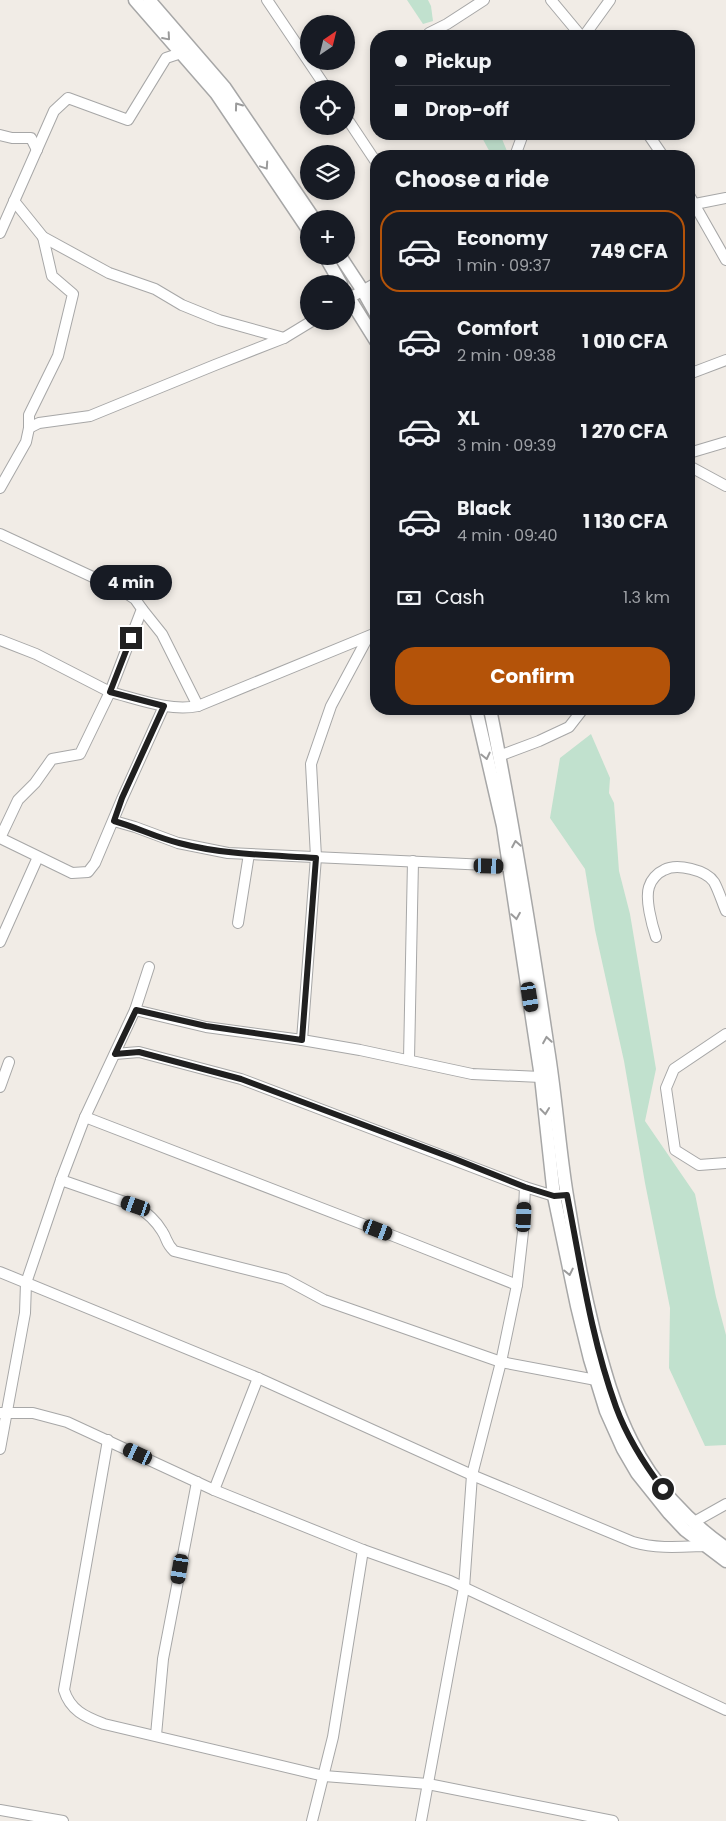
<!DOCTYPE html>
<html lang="en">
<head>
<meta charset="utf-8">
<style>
	body { margin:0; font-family:Poppins,sans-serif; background:#242831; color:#f1f3f6; height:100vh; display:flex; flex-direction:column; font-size:19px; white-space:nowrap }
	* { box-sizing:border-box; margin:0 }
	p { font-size:16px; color:#9ea1a6 }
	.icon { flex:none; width:28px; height:28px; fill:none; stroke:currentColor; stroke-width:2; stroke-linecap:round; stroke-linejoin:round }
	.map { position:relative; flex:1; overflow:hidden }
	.panel { position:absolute; left:370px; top:150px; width:325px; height:565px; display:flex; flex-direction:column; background:#171b24; border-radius:20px; box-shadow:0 2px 8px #0003 }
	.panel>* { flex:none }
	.top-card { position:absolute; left:370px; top:30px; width:325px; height:110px; border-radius:20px; box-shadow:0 2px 8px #0003; display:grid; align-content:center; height:110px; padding:0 25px; background:#171b24 }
	.needle { width:32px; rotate:35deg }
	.tools { position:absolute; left:300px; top:15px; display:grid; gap:10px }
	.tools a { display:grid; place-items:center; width:55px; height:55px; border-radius:50%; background:#171b24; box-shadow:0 2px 8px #0003; font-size:25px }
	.end { position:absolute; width:22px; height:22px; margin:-11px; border:6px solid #202020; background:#fff; box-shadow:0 0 0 2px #fff }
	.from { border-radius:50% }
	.bubble { position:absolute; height:35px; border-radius:18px; background:#171b24; box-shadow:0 2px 8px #0003; font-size:16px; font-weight:700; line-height:35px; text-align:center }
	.car { position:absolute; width:15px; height:30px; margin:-15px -8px; border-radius:6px; box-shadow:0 0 4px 1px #0007; background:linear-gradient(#222 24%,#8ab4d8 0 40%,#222 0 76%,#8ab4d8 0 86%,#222 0) }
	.top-card b { display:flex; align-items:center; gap:18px; height:48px; font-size:19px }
	.top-card b+b { border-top:1px solid #363941 }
	.top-card i { width:12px; height:12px; background:#f1f3f6 }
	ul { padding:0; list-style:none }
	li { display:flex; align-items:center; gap:15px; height:82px; margin:0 10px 8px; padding:0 15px; border:2px solid transparent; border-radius:20px }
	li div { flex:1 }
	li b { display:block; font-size:19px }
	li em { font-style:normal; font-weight:700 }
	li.selected { border-color:#b45309 }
	li>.icon { width:45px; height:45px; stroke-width:1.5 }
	h2 { padding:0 25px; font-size:22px; line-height:60px }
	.pay { display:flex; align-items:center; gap:12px; height:55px; padding:0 25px; font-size:19px }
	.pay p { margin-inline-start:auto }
	.action { display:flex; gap:10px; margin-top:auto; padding:10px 25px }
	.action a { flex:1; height:58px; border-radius:20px; background:#b45309; color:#fff; font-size:20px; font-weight:700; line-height:58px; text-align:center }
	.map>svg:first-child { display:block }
	.wetland { fill:#c1e1ce }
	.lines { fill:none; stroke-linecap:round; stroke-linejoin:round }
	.minor-casing { stroke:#a7a7a7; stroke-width:12 }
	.tertiary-casing { stroke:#a7a7a7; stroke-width:15 }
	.minor { stroke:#fff; stroke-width:10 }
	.tertiary { stroke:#fff; stroke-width:12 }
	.oneway { stroke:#9b9b9b }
	.route { stroke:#202020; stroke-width:6 }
</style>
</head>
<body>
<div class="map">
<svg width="726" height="1821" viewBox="0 0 726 1821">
	<rect width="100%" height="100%" fill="#f1ece6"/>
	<g class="wetland">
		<path d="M407,0H428L431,6L433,21L423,24Z"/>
		<path d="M480,134H500L509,156H492Z"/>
		<path d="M591,734L610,778L609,793L614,803L619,871L630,914L656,1069L645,1121L695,1194L716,1297L726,1335V1445L705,1446L669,1368L670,1308L645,1183L624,1061L595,930L585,869L550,818L560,758Z"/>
	</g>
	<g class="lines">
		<defs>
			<g id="minor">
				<path d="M267,0L327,89"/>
				<path d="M551,0L581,36"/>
				<path d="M429,33L447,24L484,0"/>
				<path d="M584,36L610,0"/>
				<path d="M346,117L376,162"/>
				<path d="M648,134L663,156"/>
				<path d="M0,135L12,138H31L37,150"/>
				<path d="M515,156L523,134"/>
				<path d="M689,195L726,260"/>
				<path d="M14,201L43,237L109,273L155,289L182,305L219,320L284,338"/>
				<path d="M690,205L726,198"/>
				<path d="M0,233L54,111L68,98L128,120L166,58L181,53"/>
				<path d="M346,300L376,283"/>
				<path d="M689,374L726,360"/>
				<path d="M29,428L39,423L90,416L215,365L284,338L312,321"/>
				<path d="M689,453L726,442"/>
				<path d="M689,466L726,486"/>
				<path d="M0,488L26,442L29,428V415L58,356L73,294L52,276L43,237"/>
				<path d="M0,534L123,591L135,599L142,609L110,692C138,699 170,712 198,706L376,633"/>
				<path d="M142,609L162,634L198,706"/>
				<path d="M0,640L36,654L110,692L80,754L52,759L35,783L18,800L0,838"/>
				<path d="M499,756L539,741L569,727L583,709"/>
				<path d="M114,821L135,827L178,843L228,853L509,866"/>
				<path d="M0,838L72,873L88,872L95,863L122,799L164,706"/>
				<path d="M238,923L249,854"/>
				<path d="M656,937C652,925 645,899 649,887C651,880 657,873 664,870C677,863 706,870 714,882C719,891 722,902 726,911"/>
				<path d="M0,942L38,857"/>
				<path d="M135,1010L206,1027L302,1040L360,1050L472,1074L541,1077"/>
				<path d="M726,1034L674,1069L666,1088L675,1150L699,1165L726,1163"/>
				<path d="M302,1040L316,857L311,764L331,706L368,637"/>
				<path d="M115,1054L139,1052L241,1079L525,1187L554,1196L561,1195"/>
				<path d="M409,1059L413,861"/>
				<path d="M0,1087L9,1062"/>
				<path d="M85,1117L396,1237L517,1285"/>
				<path d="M61,1180L136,1206C146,1212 156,1221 162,1231C168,1240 165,1242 174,1251L285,1279L324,1300L501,1362L596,1380"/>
				<path d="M0,1272L258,1378L472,1475L633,1542C657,1549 679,1547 704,1546L706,1542"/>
				<path d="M0,1413H33L67,1422L214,1490L363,1550L450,1581L726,1710"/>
				<path d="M108,1440L64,1690C70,1710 85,1717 104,1724L324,1776L428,1784L613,1821"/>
				<path d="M0,1449L25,1313L26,1283L61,1180L85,1117L135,1010L149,967"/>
				<path d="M214,1490L258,1378"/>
				<path d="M694,1522L726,1504"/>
				<path d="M156,1735L163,1659L197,1482"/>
				<path d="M0,1810L63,1821"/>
				<path d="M312,1821L333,1737L363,1550"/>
				<path d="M421,1821L464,1588L472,1475L501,1362L517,1285L523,1232L525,1187"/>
			</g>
			<g id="tertiary">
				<path d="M135,0L216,93L309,231"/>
				<path d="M149,0L225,88L314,219"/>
				<path d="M325,256L341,284"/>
				<path d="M340,256L363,291L376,314"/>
				<path d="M346,293L376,341"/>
				<path d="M476,709L503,826L541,1077L554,1196L577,1306L590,1359L606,1411L623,1449L637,1473L669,1513L685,1530L726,1561"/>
				<path d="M490,709C513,822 531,935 548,1049C556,1098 559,1147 567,1196C574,1241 583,1287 594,1332C604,1369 614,1407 632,1442C653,1484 687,1521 726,1548"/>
			</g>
		</defs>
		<use href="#minor" class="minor-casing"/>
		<use href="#tertiary" class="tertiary-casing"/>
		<use href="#minor" class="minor"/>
		<use href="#tertiary" class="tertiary"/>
	</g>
	<defs><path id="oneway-chevron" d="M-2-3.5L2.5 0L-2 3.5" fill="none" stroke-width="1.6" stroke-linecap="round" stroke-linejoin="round" transform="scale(1.25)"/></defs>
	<g class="oneway">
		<use href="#oneway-chevron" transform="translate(167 37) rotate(49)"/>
		<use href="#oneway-chevron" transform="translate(238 106) rotate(-126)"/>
		<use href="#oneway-chevron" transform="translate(265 166) rotate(56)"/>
		<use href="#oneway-chevron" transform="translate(486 756) rotate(77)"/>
		<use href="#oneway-chevron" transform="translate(516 844) rotate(-100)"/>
		<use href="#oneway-chevron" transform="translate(516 916) rotate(81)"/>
		<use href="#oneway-chevron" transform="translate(547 1040) rotate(-99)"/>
		<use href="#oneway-chevron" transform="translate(545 1111) rotate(84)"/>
		<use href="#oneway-chevron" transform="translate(569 1272) rotate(78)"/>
	</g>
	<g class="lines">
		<path class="route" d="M131,638L110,692L164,706L122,798L114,821C136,827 157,838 179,843C224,855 270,855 316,858L302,1040L206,1026L136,1010L115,1054L139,1052L241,1079L455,1159L525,1187L554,1196L567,1195C581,1266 591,1338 616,1407C627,1437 644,1464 663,1489"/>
	</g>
</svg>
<div class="tools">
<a><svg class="needle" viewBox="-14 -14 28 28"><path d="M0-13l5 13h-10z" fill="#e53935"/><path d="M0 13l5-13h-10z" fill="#9ea1a6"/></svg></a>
<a><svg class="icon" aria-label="locate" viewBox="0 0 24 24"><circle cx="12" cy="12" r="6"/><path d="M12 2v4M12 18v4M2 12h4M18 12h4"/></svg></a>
<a><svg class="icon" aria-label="layers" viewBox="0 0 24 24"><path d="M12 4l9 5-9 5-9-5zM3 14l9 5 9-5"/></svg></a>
<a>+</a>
<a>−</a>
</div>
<i class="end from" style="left:663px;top:1489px"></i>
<i class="end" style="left:131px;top:638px"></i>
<div class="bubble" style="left:90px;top:565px;width:82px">4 min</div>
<i class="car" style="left:489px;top:866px;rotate:92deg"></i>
<i class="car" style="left:530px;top:997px;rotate:171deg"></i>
<i class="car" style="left:136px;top:1206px;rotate:289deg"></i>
<i class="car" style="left:524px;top:1217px;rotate:3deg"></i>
<i class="car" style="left:378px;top:1230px;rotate:111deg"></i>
<i class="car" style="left:138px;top:1454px;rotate:295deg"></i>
<i class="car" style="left:180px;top:1569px;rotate:190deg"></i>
<div class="top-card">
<b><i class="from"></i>Pickup</b>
<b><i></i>Drop-off</b>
</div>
<section class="panel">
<h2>Choose a ride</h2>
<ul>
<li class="selected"><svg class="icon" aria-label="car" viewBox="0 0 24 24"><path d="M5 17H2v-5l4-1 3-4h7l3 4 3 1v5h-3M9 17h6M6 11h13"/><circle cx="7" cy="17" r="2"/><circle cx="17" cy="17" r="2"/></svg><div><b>Economy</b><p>1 min · 09:37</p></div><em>749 CFA</em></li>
<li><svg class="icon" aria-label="car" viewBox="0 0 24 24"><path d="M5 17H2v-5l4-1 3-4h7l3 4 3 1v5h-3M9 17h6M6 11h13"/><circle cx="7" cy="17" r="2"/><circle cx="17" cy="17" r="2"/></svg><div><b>Comfort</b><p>2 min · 09:38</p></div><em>1 010 CFA</em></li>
<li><svg class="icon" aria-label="car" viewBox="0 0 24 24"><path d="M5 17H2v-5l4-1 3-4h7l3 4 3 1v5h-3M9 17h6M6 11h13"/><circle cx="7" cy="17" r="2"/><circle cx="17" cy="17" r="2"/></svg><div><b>XL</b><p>3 min · 09:39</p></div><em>1 270 CFA</em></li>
<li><svg class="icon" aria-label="car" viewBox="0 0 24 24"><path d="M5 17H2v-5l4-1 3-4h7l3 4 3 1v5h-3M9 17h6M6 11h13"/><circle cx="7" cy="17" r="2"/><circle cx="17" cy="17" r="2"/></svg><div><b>Black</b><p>4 min · 09:40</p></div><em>1 130 CFA</em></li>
</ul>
<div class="pay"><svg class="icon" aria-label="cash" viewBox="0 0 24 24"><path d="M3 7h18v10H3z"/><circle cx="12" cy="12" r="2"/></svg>Cash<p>1.3 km</p></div>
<div class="action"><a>Confirm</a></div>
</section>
</div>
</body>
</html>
